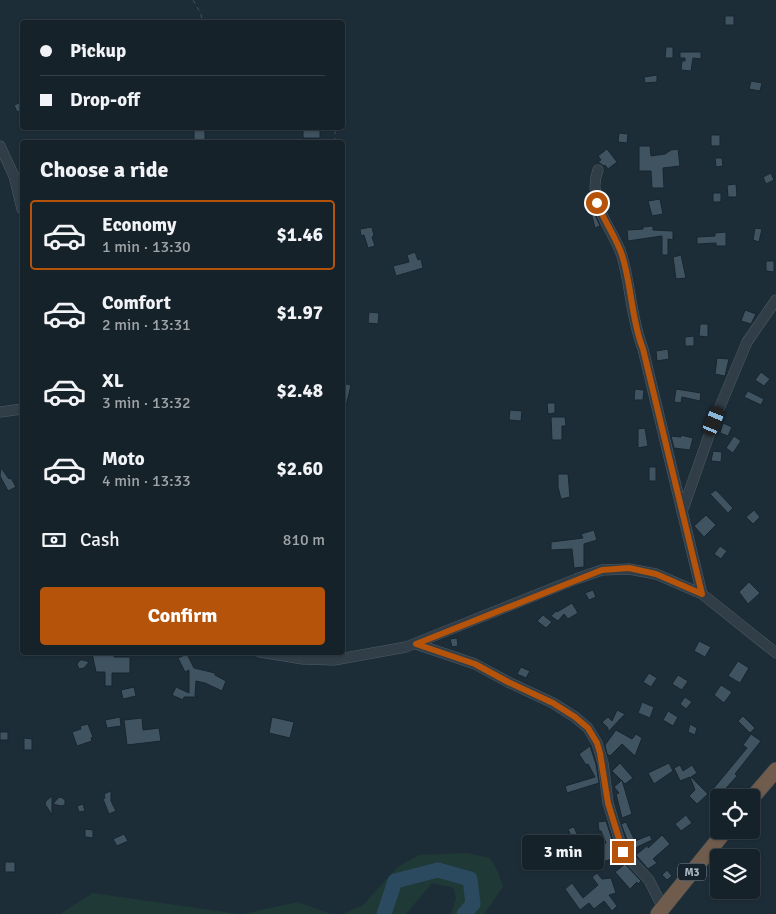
<!DOCTYPE html>
<html lang="en">
<head>
<meta charset="utf-8">
<style>
	body { margin:0; font-family:Signika,sans-serif; background:#232f36; color:#f1f3f6; height:100vh; display:flex; flex-direction:column; font-size:19px; white-space:nowrap }
	* { box-sizing:border-box; margin:0 }
	p { font-size:16px; color:#9ea4a8 }
	.icon { flex:none; width:28px; height:28px; fill:none; stroke:currentColor; stroke-width:2; stroke-linecap:round; stroke-linejoin:round }
	.map { position:relative; flex:1; overflow:hidden }
	.side { position:absolute; left:20px; top:140px; width:325px; height:515px; display:flex; flex-direction:column; background:#16222a; border-radius:5px; box-shadow:0 1px 4px #0004,0 0 0 1px #353f47 }
	.side>* { flex:none }
	.banner { position:absolute; left:20px; top:20px; width:325px; height:110px; border-radius:5px; box-shadow:0 1px 4px #0004,0 0 0 1px #353f47; display:grid; align-content:center; height:110px; padding:0 20px; background:#16222a }
	.controls { position:absolute; left:710px; top:789px; display:grid; gap:10px }
	.controls a { display:grid; place-items:center; width:50px; height:50px; border-radius:5px; background:#16222a; box-shadow:0 1px 4px #0004,0 0 0 1px #353f47; font-size:25px }
	.end { position:absolute; width:22px; height:22px; margin:-11px; border:6px solid #b45309; background:#fff; box-shadow:0 0 0 2px #fff }
	.from { border-radius:50% }
	.bubble { position:absolute; height:35px; border-radius:5px; background:#16222a; box-shadow:0 1px 4px #0004,0 0 0 1px #353f47; font-size:16px; font-weight:700; line-height:35px; text-align:center }
	.car { position:absolute; width:15px; height:30px; margin:-15px -8px; border-radius:6px; box-shadow:0 0 4px 1px #0007; background:linear-gradient(#222 24%,#8ab4d8 0 40%,#222 0 76%,#8ab4d8 0 86%,#222 0) }
	.banner b { display:flex; align-items:center; gap:18px; height:48px; font-size:19px }
	.banner b+b { border-top:1px solid #353f47 }
	.banner i { width:12px; height:12px; background:#f1f3f6 }
	ul { padding:0; list-style:none }
	li { display:flex; align-items:center; gap:15px; height:70px; margin:0 10px 8px; padding:0 10px; border:2px solid transparent; border-radius:5px }
	li div { flex:1 }
	li b { display:block; font-size:19px }
	li em { font-style:normal; font-weight:700 }
	li.on { border-color:#b45309 }
	li>.icon { width:45px; height:45px; stroke-width:1.5 }
	h2 { padding:0 20px; font-size:22px; line-height:60px }
	.pay { display:flex; align-items:center; gap:12px; height:55px; padding:0 20px; font-size:19px }
	.pay p { margin-inline-start:auto }
	.action { display:flex; gap:10px; margin-top:auto; padding:10px 20px }
	.action a { flex:1; height:58px; border-radius:5px; background:#b45309; color:#fff; font-size:20px; font-weight:700; line-height:58px; text-align:center }
	.map>svg:first-child { display:block }
	.green { fill:#1f3937 }
	.lines { fill:none; stroke-linecap:round; stroke-linejoin:round }
	.river { stroke:#2c4a5f; stroke-width:15 }
	.building { fill:#3f5360; stroke:#18252e }
	.minor-casing { stroke:#4e5c66; stroke-width:11 }
	.highway-casing { stroke:#3b4952; stroke-width:16 }
	.path { stroke:#3c5554; stroke-width:1; stroke-dasharray:4 4; stroke-linecap:butt }
	.minor { stroke:#313e48; stroke-width:10 }
	.highway { stroke:#6f5c4d; stroke-width:15 }
	.route { stroke:#b45309; stroke-width:6 }
	.labels { text-anchor:middle; dominant-baseline:central; stroke-width:4; stroke-linejoin:round; paint-order:stroke }
	.shield { fill:#16232c; stroke:#7e8c98; stroke-width:1 }
	.shield-label { font-size:11px; font-weight:bold; fill:#aab9c6 }
</style>
</head>
<body>
<div class="map">
<svg width="776" height="914" viewBox="0 0 776 914">
	<rect width="100%" height="100%" fill="#1d2d38"/>
	<g class="green">
		<path d="M467,853L490,858L498,872L503,887L484,914H451L456,899L454,888L432,883L406,914H343L363,905L398,867L419,855Z"/>
		<path d="M93,893L238,914H60Z"/>
		<path d="M298,902L331,914H243Z"/>
	</g>
	<g class="lines">
		<path class="river" d="M384,914L395,881L438,870L470,879L473,904L464,914"/>
	</g>
	<g class="building">
		<rect x="725" y="16" width="9" height="9"/>
		<path d="M666,47H673V58H665Z"/>
		<path d="M680,52H701V59L693,58L691,71L681,70L682,61H685V58H680Z"/>
		<path d="M657,75V82L645,83L644,77Z"/>
		<path d="M751,81L762,83L760,91L749,89Z"/>
		<path d="M22,102V110L17,112L14,105Z"/>
		<rect x="303" y="129" width="17" height="9"/>
		<rect x="194" y="130" width="11" height="10"/>
		<path d="M619,133L628,134L627,143L618,142Z"/>
		<rect x="711" y="135" width="9" height="11"/>
		<path d="M639,146H650L651,156L665,154L671,150L678,149L680,166L663,168L664,188H652L651,171H639Z"/>
		<path d="M607,149L617,162L608,169L605,165L604,166L598,162L601,160L598,156Z"/>
		<path d="M715,158H722L723,166L716,167Z"/>
		<path d="M771,173L774,180L766,184L763,177Z"/>
		<path d="M736,184L737,197H728L727,185Z"/>
		<rect x="713" y="193" width="8" height="9"/>
		<path d="M660,199L663,214L652,216L648,201Z"/>
		<path d="M590,208H592L600,226L595,228Z"/>
		<path d="M653,226V230L673,231V240L668,239V255H662V236L628,241L627,230L643,229V227Z"/>
		<path d="M372,227L374,236L372,237L375,246L368,248L364,235L361,236L360,229Z"/>
		<path d="M755,228L762,229L759,242L753,240Z"/>
		<path d="M726,232V246H716V243L697,244V237L715,236V233Z"/>
		<path d="M415,252L418,260L421,259L423,268L396,276L393,266L409,262L407,255Z"/>
		<path d="M681,255L686,278L676,279L673,257Z"/>
		<path d="M766,261H774V272L766,271Z"/>
		<path d="M745,310L756,314L751,324L741,321Z"/>
		<path d="M369,312L379,313L378,324L368,323Z"/>
		<path d="M700,324H708V337L699,336Z"/>
		<path d="M694,336V346H685V337Z"/>
		<path d="M668,349L669,359L657,361L656,351Z"/>
		<path d="M717,358L729,359L725,376L715,374Z"/>
		<path d="M761,372L770,379L764,386L755,380Z"/>
		<path d="M342,383L351,385L345,410H342Z"/>
		<path d="M635,389L644,390L643,400H634Z"/>
		<path d="M676,389L701,393L700,401L682,397L681,403L674,402Z"/>
		<path d="M748,391L764,399L761,405L744,397Z"/>
		<path d="M547,403H555V413L548,414Z"/>
		<path d="M510,410L522,411L521,421L509,420Z"/>
		<path d="M551,417H565L566,426H562V440H552Z"/>
		<path d="M723,423L732,427L728,436L720,433Z"/>
		<path d="M645,428L648,446L638,448V429Z"/>
		<path d="M681,435L693,438L690,450L674,448L671,436L681,437Z"/>
		<path d="M734,436L741,441L733,453L726,448Z"/>
		<path d="M713,451L722,452L721,462L711,461Z"/>
		<rect x="649" y="467" width="7" height="14"/>
		<path d="M1,468L9,479L11,478L16,487L8,491L0,476Z"/>
		<path d="M558,474H568L570,497L561,499L558,487Z"/>
		<path d="M716,490L733,508L728,513L710,494Z"/>
		<path d="M754,510L760,517L753,524L746,517Z"/>
		<path d="M706,515L716,525L704,537L694,526Z"/>
		<path d="M594,530L597,540L584,544V567L574,568L572,549L551,550V542L583,538L581,534Z"/>
		<path d="M720,546L727,551L721,559L714,554Z"/>
		<path d="M749,582L760,593L748,604L739,592Z"/>
		<path d="M593,590L596,597L589,600L585,593Z"/>
		<path d="M572,603L578,613L568,619L564,614L558,621L551,616L556,611L557,612Z"/>
		<path d="M543,615L552,622L546,628L537,621Z"/>
		<path d="M457,638L458,646L452,647L450,639Z"/>
		<path d="M699,641L711,647L705,657L694,651Z"/>
		<path d="M97,652H114V657H130V673H112V686H105V672H96L92,653Z"/>
		<path d="M187,654L194,668L215,673V675L226,681L222,691L205,683L196,681L195,696L198,697H184L183,700L172,695L176,687L189,693V670L185,672L178,658Z"/>
		<path d="M80,660H83L89,662L84,668L79,669L77,664Z"/>
		<path d="M738,661L749,668L740,683L728,676Z"/>
		<path d="M521,667L530,671L526,678L517,674Z"/>
		<path d="M649,673L657,678L651,687L643,682Z"/>
		<path d="M678,675L688,681L682,690L672,684Z"/>
		<path d="M721,685L732,692L724,703L714,695Z"/>
		<path d="M134,687L136,696L123,699L121,690Z"/>
		<path d="M685,697L692,702L686,709L680,704Z"/>
		<path d="M642,702L654,707L650,718L638,713Z"/>
		<path d="M617,710L625,714L608,732V728L602,722L608,717L612,721Z"/>
		<path d="M668,711L678,717L673,726L663,720Z"/>
		<path d="M743,716L755,728L750,733L738,721Z"/>
		<path d="M120,717L121,726L107,728L105,720Z"/>
		<path d="M272,717L294,722L290,738L269,733Z"/>
		<path d="M142,718L143,730L159,728L161,741L127,745L124,720Z"/>
		<path d="M88,724L93,737L91,738L92,741L77,746L72,732L81,729L80,726Z"/>
		<path d="M690,724L697,728L695,735L688,732Z"/>
		<path d="M616,730L632,739L636,734L642,738L635,756L622,744L610,756L607,754L605,745Z"/>
		<rect x="0" y="732" width="8" height="8"/>
		<path d="M751,734L761,741L735,774L737,776L720,795L713,789L747,748L743,745Z"/>
		<path d="M24,738L32,739V750H24Z"/>
		<path d="M590,746L596,764L599,783L567,793L565,786L595,777L588,764L586,765L579,754Z"/>
		<path d="M620,763L633,778L625,784L612,771Z"/>
		<path d="M669,763L673,771L654,784L648,773Z"/>
		<path d="M680,765L683,771L692,765L697,773L691,777L708,794L697,804L689,796L695,790L690,777L680,781L674,768Z"/>
		<path d="M622,780L632,814L622,818L616,794L619,793L614,787Z"/>
		<path d="M111,791V801L116,811L109,814L103,799L105,798L104,794Z"/>
		<path d="M52,796V815L45,804L46,801Z"/>
		<path d="M61,797L65,800V805L61,806L53,804L58,798Z"/>
		<path d="M83,804L85,811L79,812L77,806Z"/>
		<path d="M686,815L692,823L681,831L675,824Z"/>
		<path d="M606,821L618,857L587,867L584,860L593,858L590,848L606,843L601,831H599L598,822Z"/>
		<path d="M626,822L635,841L650,835L652,840L631,850L621,824Z"/>
		<path d="M574,827L577,834L571,836L568,829Z"/>
		<path d="M85,829L93,830V838L85,837Z"/>
		<path d="M124,834L128,841L117,846L113,839Z"/>
		<path d="M662,835L670,844L653,859L657,863L648,869L636,855L648,845V848Z"/>
		<path d="M749,847L764,858H758L751,867V858H742Z"/>
		<rect x="5" y="862" width="10" height="10"/>
		<path d="M625,864L641,881L638,884L637,882L630,889L615,872Z"/>
		<path d="M667,870L672,876L667,880L662,875Z"/>
		<path d="M597,873L602,879L611,878L616,893L609,895L617,906L612,911L604,901L594,909L589,903L580,910L565,889L572,883L583,898L598,885L592,877Z"/>
	</g>
	<g class="lines">
		<defs>
			<g id="minor">
				<path d="M0,146L14,176L22,209"/>
				<path d="M598,170C594,181 594,189 597,200C601,220 616,236 622,256C631,287 631,319 643,349L702,594"/>
				<path d="M0,412L22,409"/>
				<path d="M682,512L714,421L747,342L776,300"/>
				<path d="M416,644L475,664L508,682L553,703L575,717L588,728L597,743L603,763L608,803L623,852L649,880L663,908"/>
				<path d="M260,652L303,659L334,660L406,647L576,579L602,570L629,569L656,574L702,594L776,653"/>
			</g>
			<g id="highway">
				<path d="M751,799L776,770"/>
				<path d="M658,914L726,830"/>
			</g>
		</defs>
		<use href="#minor" class="minor-casing"/>
		<use href="#highway" class="highway-casing"/>
		<g class="path">
			<path d="M193,0L201,14L202,22"/>
			<path d="M335,142V128"/>
		</g>
		<use href="#minor" class="minor"/>
		<use href="#highway" class="highway"/>
	</g>
	<g class="lines">
		<path class="route" d="M597,203C604,221 616,237 622,255C632,286 631,319 643,349L702,594L656,574L629,568L602,570L416,644L475,664L508,682L553,703L575,717L588,728L597,743L600,753L608,803L623,852"/>
	</g>
	<g class="labels">
		<rect class="shield" x="678" y="863.5" width="28" height="17" rx="4"/>
		<g class="shield-label">
			<text x="692" y="872">M3</text>
		</g>
	</g>
</svg>
<div class="controls">
<a><svg class="icon" aria-label="locate" viewBox="0 0 24 24"><circle cx="12" cy="12" r="6"/><path d="M12 2v4M12 18v4M2 12h4M18 12h4"/></svg></a>
<a><svg class="icon" aria-label="layers" viewBox="0 0 24 24"><path d="M12 4l9 5-9 5-9-5zM3 14l9 5 9-5"/></svg></a>
</div>
<i class="end from" style="left:597px;top:203px"></i>
<i class="end" style="left:623px;top:852px"></i>
<div class="bubble" style="left:522px;top:835px;width:82px">3 min</div>
<i class="car" style="left:714px;top:421px;rotate:23deg"></i>
<div class="banner">
<b><i class="from"></i>Pickup</b>
<b><i></i>Drop-off</b>
</div>
<section class="side">
<h2>Choose a ride</h2>
<ul>
<li class="on"><svg class="icon" aria-label="car" viewBox="0 0 24 24"><path d="M5 17H2v-5l4-1 3-4h7l3 4 3 1v5h-3M9 17h6M6 11h13"/><circle cx="7" cy="17" r="2"/><circle cx="17" cy="17" r="2"/></svg><div><b>Economy</b><p>1 min · 13:30</p></div><em>$1.46</em></li>
<li><svg class="icon" aria-label="car" viewBox="0 0 24 24"><path d="M5 17H2v-5l4-1 3-4h7l3 4 3 1v5h-3M9 17h6M6 11h13"/><circle cx="7" cy="17" r="2"/><circle cx="17" cy="17" r="2"/></svg><div><b>Comfort</b><p>2 min · 13:31</p></div><em>$1.97</em></li>
<li><svg class="icon" aria-label="car" viewBox="0 0 24 24"><path d="M5 17H2v-5l4-1 3-4h7l3 4 3 1v5h-3M9 17h6M6 11h13"/><circle cx="7" cy="17" r="2"/><circle cx="17" cy="17" r="2"/></svg><div><b>XL</b><p>3 min · 13:32</p></div><em>$2.48</em></li>
<li><svg class="icon" aria-label="car" viewBox="0 0 24 24"><path d="M5 17H2v-5l4-1 3-4h7l3 4 3 1v5h-3M9 17h6M6 11h13"/><circle cx="7" cy="17" r="2"/><circle cx="17" cy="17" r="2"/></svg><div><b>Moto</b><p>4 min · 13:33</p></div><em>$2.60</em></li>
</ul>
<div class="pay"><svg class="icon" aria-label="cash" viewBox="0 0 24 24"><path d="M3 7h18v10H3z"/><circle cx="12" cy="12" r="2"/></svg>Cash<p>810 m</p></div>
<div class="action"><a>Confirm</a></div>
</section>
</div>
</body>
</html>
